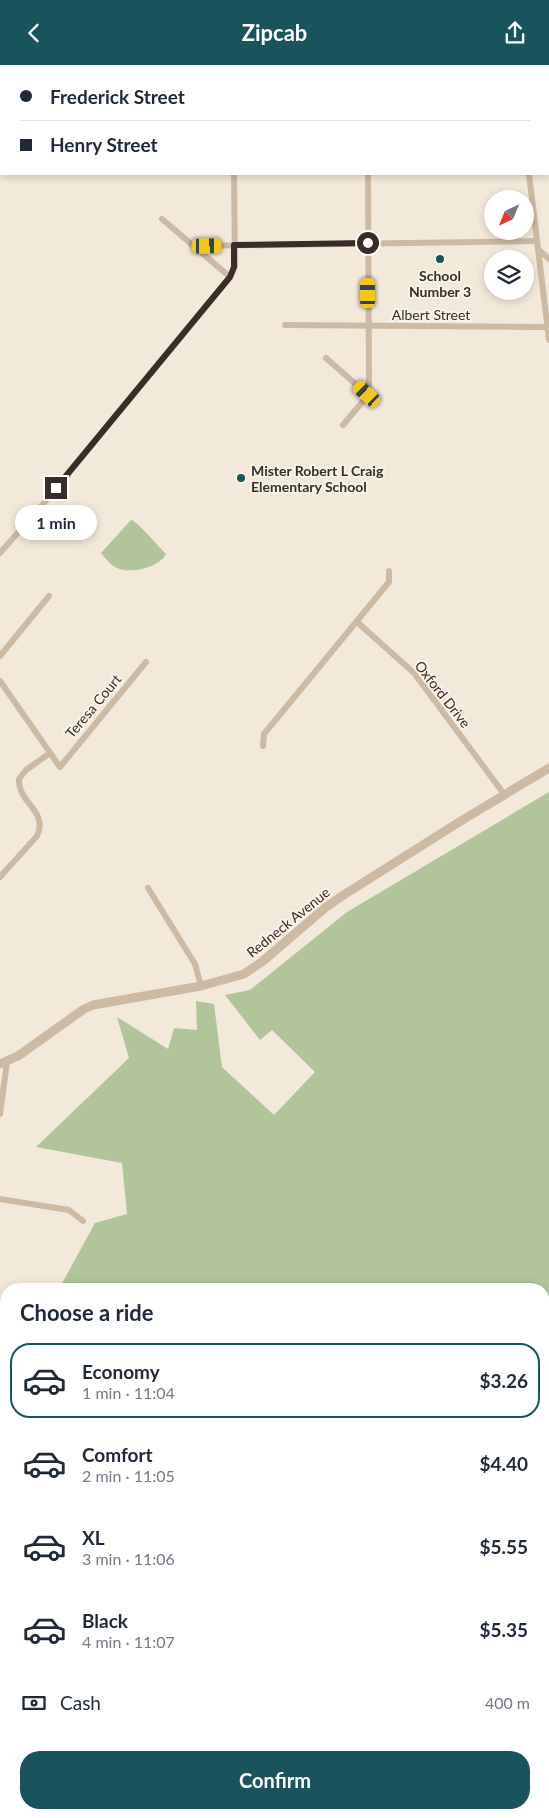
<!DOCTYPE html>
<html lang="en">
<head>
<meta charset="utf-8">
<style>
	body { margin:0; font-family:Lato,sans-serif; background:#f6f6f7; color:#1f2937; height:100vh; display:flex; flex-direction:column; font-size:19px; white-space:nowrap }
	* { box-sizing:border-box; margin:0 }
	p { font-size:16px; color:#747a83 }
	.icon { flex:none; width:28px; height:28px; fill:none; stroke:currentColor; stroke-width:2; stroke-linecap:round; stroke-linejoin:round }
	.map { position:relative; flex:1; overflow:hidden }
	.details { position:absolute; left:0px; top:1218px; width:550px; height:536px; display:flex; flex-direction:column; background:#fff; border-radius:20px 20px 0 0; box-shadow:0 2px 8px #0003 }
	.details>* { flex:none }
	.banner { position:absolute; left:0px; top:0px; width:550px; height:110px; box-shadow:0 2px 8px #0003; display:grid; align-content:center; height:110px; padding:0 20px; background:#fff }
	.needle { width:32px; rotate:223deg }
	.tools { position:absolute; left:484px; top:125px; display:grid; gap:10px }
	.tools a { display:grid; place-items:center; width:50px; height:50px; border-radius:50%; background:#fff; box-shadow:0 2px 8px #0003; font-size:25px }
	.end { position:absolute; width:22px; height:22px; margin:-11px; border:6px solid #382d27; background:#fff; box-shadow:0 0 0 2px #fff }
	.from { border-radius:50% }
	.bubble { position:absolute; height:35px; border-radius:18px; background:#fff; box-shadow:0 2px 8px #0003; font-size:16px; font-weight:700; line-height:35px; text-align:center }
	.car { position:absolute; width:15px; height:30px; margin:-15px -8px; border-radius:6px; box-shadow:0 0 4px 1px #0007; background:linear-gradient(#f5c518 24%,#345 0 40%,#f5c518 0 76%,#345 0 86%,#f5c518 0) }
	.banner b { display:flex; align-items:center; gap:18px; height:48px; font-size:19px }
	.banner b+b { border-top:1px solid #e0e1e3 }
	.banner i { width:12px; height:12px; background:#1f2937 }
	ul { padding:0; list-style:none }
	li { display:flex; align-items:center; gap:15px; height:75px; margin:0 10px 8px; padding:0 10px; border:2px solid transparent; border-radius:20px }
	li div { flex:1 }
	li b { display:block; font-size:19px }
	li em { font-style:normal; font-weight:700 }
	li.selected { border-color:#19535c }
	li>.icon { width:45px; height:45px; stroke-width:1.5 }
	h2 { padding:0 20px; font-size:22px; line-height:60px }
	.pay { display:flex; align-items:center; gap:12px; height:55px; padding:0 20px; font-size:19px }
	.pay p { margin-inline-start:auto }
	.cta { display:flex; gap:10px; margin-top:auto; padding:10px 20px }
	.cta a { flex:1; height:58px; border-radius:20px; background:#19535c; color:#fff; font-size:20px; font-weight:700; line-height:58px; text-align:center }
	header { display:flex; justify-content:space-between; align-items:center; height:65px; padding:0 20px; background:#19535c; color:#fff; font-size:22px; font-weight:700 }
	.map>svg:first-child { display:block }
	.green { fill:#b2c499 }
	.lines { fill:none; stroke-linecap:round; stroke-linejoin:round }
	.stream { stroke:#77acb3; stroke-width:2 }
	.taxiway { stroke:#968b80; stroke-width:20 }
	.runway { stroke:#968b80; stroke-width:49 }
	.minor { stroke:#ccbaa5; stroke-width:6 }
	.tertiary { stroke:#ccbaa5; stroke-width:9 }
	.primary { stroke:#7b6557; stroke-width:10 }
	.route { stroke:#382d27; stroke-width:6 }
	.poi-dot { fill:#19535c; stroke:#fbf3e7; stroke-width:2 }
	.labels { text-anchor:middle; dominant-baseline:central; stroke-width:4; stroke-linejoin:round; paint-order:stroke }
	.poi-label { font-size:14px; font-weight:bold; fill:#382d27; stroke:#fbf3e7 }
	.street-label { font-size:14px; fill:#382d27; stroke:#fbf3e7 }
</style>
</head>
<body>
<header><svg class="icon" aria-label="back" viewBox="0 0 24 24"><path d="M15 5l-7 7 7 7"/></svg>Zipcab<svg class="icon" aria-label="share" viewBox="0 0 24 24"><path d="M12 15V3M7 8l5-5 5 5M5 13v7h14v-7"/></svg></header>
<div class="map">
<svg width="549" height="1753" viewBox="0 0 549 1753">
	<rect width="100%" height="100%" fill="#f3e9da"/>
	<g class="green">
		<path d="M131,455C137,456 159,482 166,489C159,503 129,510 115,502C110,499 105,493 101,488Z"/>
		<path d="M549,727V1327L544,1329V1224H59L95,1158L127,1149L122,1098L36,1082L129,993L117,952L168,984L174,963L197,965L196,936L214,939L222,1002L274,1050L315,1007L272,965L260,975L225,930L250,925L347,847Z"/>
		<path d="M6,1288V1539L0,1542V1290Z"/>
		<path d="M549,1332V1452L544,1458V1334Z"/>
		<path d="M549,1462V1571L544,1576V1467Z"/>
		<path d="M549,1640V1753H491L490,1748H544V1645Z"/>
		<path d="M42,1748H249L243,1753H41Z"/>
		<path d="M265,1748H322L328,1753H260Z"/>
	</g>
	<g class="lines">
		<g class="stream">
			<path d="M544,1316L549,1314"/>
			<path d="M0,1532L6,1530"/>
		</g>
		<path class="taxiway" d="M482,1748L483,1753"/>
		<g class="runway">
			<path d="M544,1609L549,1604"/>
			<path d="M394,1753L400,1748"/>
		</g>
		<g class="minor">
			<path d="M211,0V1"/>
			<path d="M367,0V1"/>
			<path d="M518,0V1"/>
			<path d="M529,109L549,275"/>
			<path d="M162,154L230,212"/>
			<path d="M194,181L537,176"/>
			<path d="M539,185L549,194"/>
			<path d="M285,260L548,262"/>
			<path d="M326,293L367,329"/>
			<path d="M343,360L364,335L369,321L368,109"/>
			<path d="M0,488L44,438L230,212L235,202L234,109"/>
			<path d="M357,557L414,608L504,729"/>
			<path d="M0,591L49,531"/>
			<path d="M0,616L60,702L146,597"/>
			<path d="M263,681L264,669L389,517V506"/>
			<path d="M0,812L37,771C49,746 17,737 19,714L26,705L50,688"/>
			<path d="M148,823L195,899L201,921"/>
			<path d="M0,1049L7,997"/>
			<path d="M0,1134L69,1145L83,1156"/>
			<path d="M0,1242L4,1241"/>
			<path d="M0,1548L6,1546"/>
		</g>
		<path class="tertiary" d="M0,999L18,991L84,944L93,940L201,921L244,909L263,896L326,842L342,831L464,754L549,703"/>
		<path class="primary" d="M0,16H1"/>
	</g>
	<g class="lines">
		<path class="route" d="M56,423L230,212L234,202V180L368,178"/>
	</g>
	<g class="poi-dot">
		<circle cx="440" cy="194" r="5"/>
		<circle cx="241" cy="413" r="5"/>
	</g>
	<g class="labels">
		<g class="poi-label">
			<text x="440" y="210">School<tspan x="440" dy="16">Number 3</tspan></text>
			<text x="251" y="405" text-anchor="start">Mister Robert L Craig<tspan x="251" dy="16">Elementary School</tspan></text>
		</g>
		<g class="street-label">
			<text x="431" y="249">Albert Street</text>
			<text transform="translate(443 629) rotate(52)">Oxford Drive</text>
			<text transform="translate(93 641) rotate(-50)">Teresa Court</text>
			<text transform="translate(288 857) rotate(-39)">Redneck Avenue</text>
		</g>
	</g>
</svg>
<div class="tools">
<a><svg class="needle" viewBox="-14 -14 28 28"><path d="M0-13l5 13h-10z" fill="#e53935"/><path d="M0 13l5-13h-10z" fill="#747a83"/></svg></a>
<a><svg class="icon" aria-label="layers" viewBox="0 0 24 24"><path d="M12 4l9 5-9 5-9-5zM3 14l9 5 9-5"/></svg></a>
</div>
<i class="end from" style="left:368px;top:178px"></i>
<i class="end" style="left:56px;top:423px"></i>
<div class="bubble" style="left:15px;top:440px;width:82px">1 min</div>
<i class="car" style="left:207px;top:181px;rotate:89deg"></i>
<i class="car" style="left:368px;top:228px;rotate:0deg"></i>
<i class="car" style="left:367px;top:329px;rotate:312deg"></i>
<div class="banner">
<b><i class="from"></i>Frederick Street</b>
<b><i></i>Henry Street</b>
</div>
<section class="details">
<h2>Choose a ride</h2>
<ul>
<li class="selected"><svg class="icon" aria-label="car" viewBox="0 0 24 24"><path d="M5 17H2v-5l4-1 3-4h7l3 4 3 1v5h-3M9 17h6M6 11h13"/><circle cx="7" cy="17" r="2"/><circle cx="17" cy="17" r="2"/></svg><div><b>Economy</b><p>1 min · 11:04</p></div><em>$3.26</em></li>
<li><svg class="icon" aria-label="car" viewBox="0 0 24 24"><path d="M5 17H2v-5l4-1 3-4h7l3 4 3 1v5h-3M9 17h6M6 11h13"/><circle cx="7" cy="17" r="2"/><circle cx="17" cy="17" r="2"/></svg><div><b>Comfort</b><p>2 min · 11:05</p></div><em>$4.40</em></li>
<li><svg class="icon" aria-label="car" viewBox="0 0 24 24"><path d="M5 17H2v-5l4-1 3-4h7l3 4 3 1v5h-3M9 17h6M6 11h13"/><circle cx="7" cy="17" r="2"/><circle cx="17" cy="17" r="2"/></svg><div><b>XL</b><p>3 min · 11:06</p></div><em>$5.55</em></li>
<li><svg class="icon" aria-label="car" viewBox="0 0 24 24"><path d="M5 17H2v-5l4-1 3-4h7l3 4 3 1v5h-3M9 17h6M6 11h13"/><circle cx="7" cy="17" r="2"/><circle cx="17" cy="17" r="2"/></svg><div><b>Black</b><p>4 min · 11:07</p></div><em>$5.35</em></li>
</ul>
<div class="pay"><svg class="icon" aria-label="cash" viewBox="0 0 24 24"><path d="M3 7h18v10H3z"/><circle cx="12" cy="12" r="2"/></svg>Cash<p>400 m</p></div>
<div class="cta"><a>Confirm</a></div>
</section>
</div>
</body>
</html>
